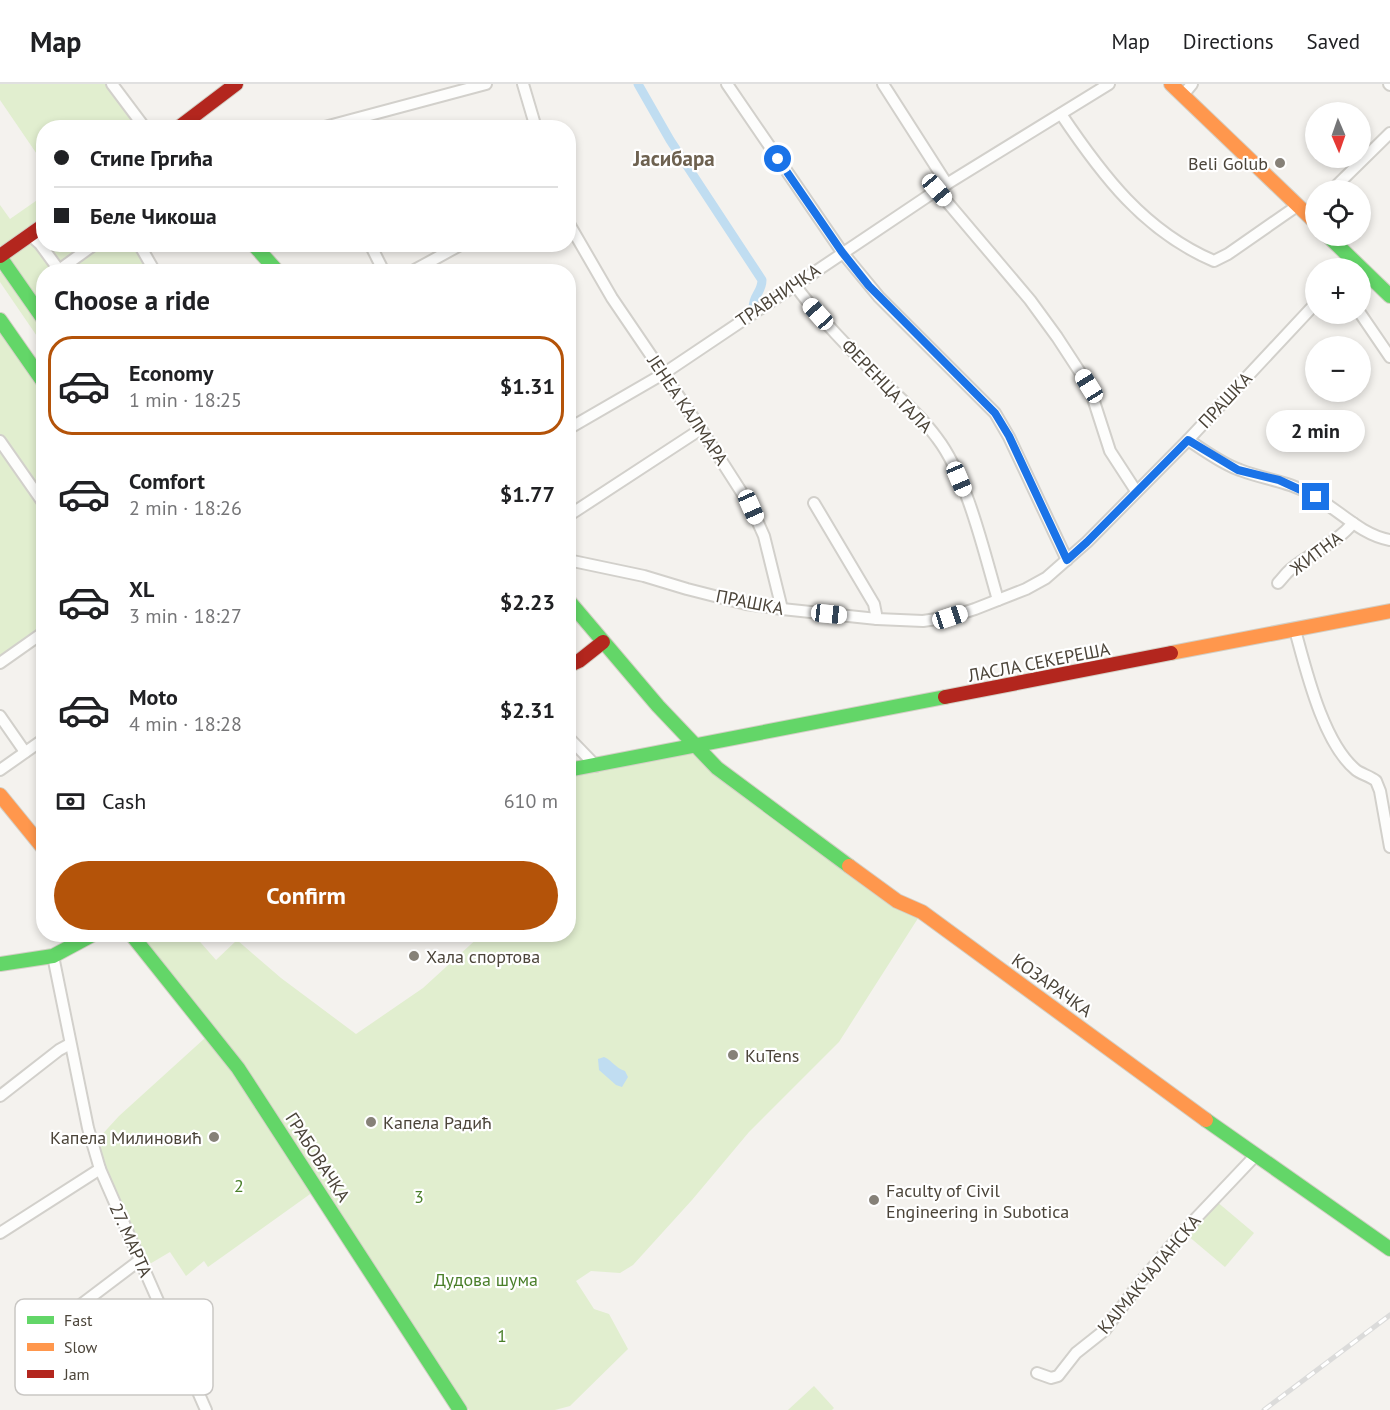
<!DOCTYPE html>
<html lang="en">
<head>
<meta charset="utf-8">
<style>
	body { margin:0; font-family:"PT Sans",sans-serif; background:#f6f6f6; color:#202124; height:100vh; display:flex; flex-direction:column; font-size:22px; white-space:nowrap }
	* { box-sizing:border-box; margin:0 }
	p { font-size:20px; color:#757577 }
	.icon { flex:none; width:33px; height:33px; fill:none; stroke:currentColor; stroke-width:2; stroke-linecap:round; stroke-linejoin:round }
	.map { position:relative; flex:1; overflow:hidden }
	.panel { position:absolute; left:36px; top:180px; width:540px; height:678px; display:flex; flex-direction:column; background:#fff; border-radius:24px; box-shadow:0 3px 9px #0003 }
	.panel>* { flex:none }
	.hud { position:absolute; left:36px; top:36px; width:540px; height:132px; border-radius:24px; box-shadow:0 3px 9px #0003; display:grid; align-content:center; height:132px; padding:0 18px; background:#fff }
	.needle { width:39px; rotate:178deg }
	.controls { position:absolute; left:1305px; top:18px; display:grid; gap:12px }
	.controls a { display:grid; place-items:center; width:66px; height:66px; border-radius:50%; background:#fff; box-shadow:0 3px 9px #0003; font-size:30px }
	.end { position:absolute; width:27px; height:27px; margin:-14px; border:8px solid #1a73e8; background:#fff; box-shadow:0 0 0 3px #fff }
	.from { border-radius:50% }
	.bubble { position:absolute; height:42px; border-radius:21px; background:#fff; box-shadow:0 3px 9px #0003; font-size:20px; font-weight:700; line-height:42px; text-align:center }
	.car { position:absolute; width:18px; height:36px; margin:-18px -9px; border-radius:8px; box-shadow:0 0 4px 2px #0007; background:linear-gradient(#fff 24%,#345 0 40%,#fff 0 76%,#345 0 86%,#fff 0) }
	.hud b { display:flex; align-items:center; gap:21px; height:57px; font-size:22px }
	.hud b+b { border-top:2px solid #e0e0e0 }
	.hud i { width:15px; height:15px; background:#202124 }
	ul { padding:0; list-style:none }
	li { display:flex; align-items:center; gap:18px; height:99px; margin:0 12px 9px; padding:0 6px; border:3px solid transparent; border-radius:24px }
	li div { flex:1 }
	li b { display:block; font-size:22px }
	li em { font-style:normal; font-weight:700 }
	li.selected { border-color:#b45309 }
	li>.icon { width:54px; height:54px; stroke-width:1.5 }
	h2 { padding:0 18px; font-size:27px; line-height:72px }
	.pay { display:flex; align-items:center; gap:15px; height:66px; padding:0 18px; font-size:22px }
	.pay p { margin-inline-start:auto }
	.cta { display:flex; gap:12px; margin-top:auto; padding:12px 18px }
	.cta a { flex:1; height:69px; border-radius:36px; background:#b45309; color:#fff; font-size:24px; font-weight:700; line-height:69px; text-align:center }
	header { display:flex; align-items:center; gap:36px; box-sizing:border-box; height:84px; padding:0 30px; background:#fff; border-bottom:2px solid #e0e0e0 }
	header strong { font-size:28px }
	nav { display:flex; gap:33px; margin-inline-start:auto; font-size:21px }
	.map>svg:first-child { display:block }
	.green { fill:#e1eecf }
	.water { fill:#c0ddf1 }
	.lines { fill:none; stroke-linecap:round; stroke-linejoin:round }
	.canal { stroke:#c0ddf1; stroke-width:9 }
	.street-casing { stroke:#d2d0cb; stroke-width:14 }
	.fast-casing { stroke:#d3cfc5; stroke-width:16 }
	.slow-casing { stroke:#d3cfc5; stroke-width:16 }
	.jam-casing { stroke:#d3cfc5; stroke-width:16 }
	.street { stroke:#fdfdfc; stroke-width:10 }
	.fast { stroke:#63d668; stroke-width:14 }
	.slow { stroke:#ff974d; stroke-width:14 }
	.jam { stroke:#b3261e; stroke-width:14 }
	.rail-casing { stroke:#dbdbda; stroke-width:5 }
	.rail { stroke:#fff; stroke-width:3; stroke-dasharray:9; stroke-linecap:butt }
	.route { stroke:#1a73e8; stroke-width:8 }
	.poi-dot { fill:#868178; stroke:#fff; stroke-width:2 }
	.labels { text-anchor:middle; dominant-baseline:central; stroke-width:4.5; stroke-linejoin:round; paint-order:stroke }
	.poi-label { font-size:18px; fill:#4b4439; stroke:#fff; text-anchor:start }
	.street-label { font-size:18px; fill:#4b4439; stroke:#fff }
	.park-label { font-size:18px; fill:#4a7f2a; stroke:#fff }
	.quarter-label { font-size:21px; font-weight:bold; fill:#6e6250; stroke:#fff }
	.key { fill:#fff; stroke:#c9c7c4; stroke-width:1.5 }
	.key-label { font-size:16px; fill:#4b4439 }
</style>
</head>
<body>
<header>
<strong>Map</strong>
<nav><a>Map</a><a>Directions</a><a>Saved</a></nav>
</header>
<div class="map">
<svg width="1390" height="1326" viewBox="0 0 1390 1326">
	<rect width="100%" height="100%" fill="#f4f2ee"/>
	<g class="green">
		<path d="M0,0H107L139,43L44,44L43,79L0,16Z"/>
		<path d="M43,112V136L3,165L0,161V121L10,135Z"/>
		<path d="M43,148L44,160L137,161L153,187L44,188L43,261L0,198V189L4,186L0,179Z"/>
		<path d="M0,247L44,310L43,544L0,575Z"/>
		<path d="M695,663L922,828L839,958L749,1048L692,1116L633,1181L620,1189L591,1187L576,1197L594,1225L609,1230L628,1265L570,1322L555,1326H469L136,851H194L216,876L237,856L281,894L356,950L423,904L481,851L568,850L569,685Z"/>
		<path d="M205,954L234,990L313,1108L208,1183L204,1177L186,1192L170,1168L148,1181L108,1088L97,1056L119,1032Z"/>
		<path d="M1216,1117L1254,1149L1225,1183L1187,1151Z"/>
		<path d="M814,1302L834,1324L832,1326H788Z"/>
	</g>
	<path class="water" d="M604,973C613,977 614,983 625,987L628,993L622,1003L616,1001L599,986L598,975Z"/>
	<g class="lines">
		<path class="canal" d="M638,0L670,56L762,196C762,209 752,211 753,228"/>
		<defs>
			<g id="street">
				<path d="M112,0L145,44"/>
				<path d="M523,0L536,44"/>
				<path d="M727,0L842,168L879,213L995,329L1009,353L1067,476"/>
				<path d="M883,0L947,100"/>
				<path d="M1389,0L1390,1"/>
				<path d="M1183,11L1192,0"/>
				<path d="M1061,30C1102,91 1144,147 1214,177L1228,170L1297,122"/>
				<path d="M321,44L486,0"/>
				<path d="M937,106L1030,216L1057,253L1089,302L1110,367L1136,407"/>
				<path d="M1332,106L1390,49"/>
				<path d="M568,138L612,214L701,345L751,423L764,452L782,525"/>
				<path d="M30,151L40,160L59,186L95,160"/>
				<path d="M139,160L155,188"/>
				<path d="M370,160L384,188"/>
				<path d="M411,188L462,160"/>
				<path d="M794,200C819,234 850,265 880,295C900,314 921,332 937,354C967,393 984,468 998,516"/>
				<path d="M1360,229L1390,273"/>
				<path d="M568,345L663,290L937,106L1109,0"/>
				<path d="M1188,356C1204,366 1222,380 1240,386C1266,396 1289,397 1314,412C1339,426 1361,451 1390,456"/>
				<path d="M0,357L44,420"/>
				<path d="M814,419L874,520L877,535"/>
				<path d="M568,432L701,345"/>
				<path d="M568,476L644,492L687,505L746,520L782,525L877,535L923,537L950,533L975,525L1026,505L1046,494L1087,458L1188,356L1316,219"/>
				<path d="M1278,499C1282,495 1286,489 1291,485C1311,468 1336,460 1353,439"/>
				<path d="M1295,546C1306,586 1323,659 1356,686C1361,690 1370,692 1376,697L1380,707L1390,763"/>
				<path d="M0,579L44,548"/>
				<path d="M0,632L25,668"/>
				<path d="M568,653L596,682"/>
				<path d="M0,686L44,655"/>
				<path d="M53,872L88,1044L100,1085L206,1326"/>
				<path d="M0,1012L59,966L70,960"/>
				<path d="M0,1149L100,1085"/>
				<path d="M62,1235L140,1176"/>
				<path d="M1037,1289L1051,1294L1058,1292L1076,1269L1105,1246L1138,1201L1181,1150L1255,1072"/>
			</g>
			<g id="fast">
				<path d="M1328,152L1390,212"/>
				<path d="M253,160L278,188"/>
				<path d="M0,173L44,236"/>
				<path d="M0,236L44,299"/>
				<path d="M568,516L658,622L717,684L849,782"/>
				<path d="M568,686L945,613"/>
				<path d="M131,850L238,984L460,1326"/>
				<path d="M0,880L53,872L94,850"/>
				<path d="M1206,1036L1390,1165"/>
			</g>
			<g id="slow">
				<path d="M1171,0L1316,139"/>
				<path d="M1171,569L1390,527"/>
				<path d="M0,711L44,765"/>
				<path d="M849,782L897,817L922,828L1206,1036"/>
			</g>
			<g id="jam">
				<path d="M178,44L236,0"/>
				<path d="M0,172L44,141"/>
				<path d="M568,582L579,577L603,558"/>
				<path d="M945,613L1171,569"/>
			</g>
		</defs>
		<use href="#street" class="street-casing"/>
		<use href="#fast" class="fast-casing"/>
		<use href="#slow" class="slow-casing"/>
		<use href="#jam" class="jam-casing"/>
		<use href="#street" class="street"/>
		<use href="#fast" class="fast"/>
		<use href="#slow" class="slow"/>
		<use href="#jam" class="jam"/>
		<defs>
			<path id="rail" d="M1264,1326L1390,1231"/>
		</defs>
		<use href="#rail" class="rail-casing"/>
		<use href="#rail" class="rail"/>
	</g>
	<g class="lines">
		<path class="route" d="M778,75L842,168L869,202L995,329L1009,352L1067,476L1087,458L1188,356L1238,386L1279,396L1316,413"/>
	</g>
	<g class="poi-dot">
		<circle cx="1280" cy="79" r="6"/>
		<circle cx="414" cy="872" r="6"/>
		<circle cx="733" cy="971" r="6"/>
		<circle cx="371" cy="1038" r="6"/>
		<circle cx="214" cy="1053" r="6"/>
		<circle cx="874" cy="1116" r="6"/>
	</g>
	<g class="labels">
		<g class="poi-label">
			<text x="1268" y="79" text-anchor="end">Beli Golub</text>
			<text x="426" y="872">Хала спортова</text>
			<text x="745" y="971">KuTens</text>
			<text x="383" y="1038">Капела Радић</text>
			<text x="202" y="1053" text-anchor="end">Капела Милиновић</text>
			<text x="886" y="1106">Faculty of Civil<tspan x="886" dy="21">Engineering in Subotica</tspan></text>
		</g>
		<g class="street-label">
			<text transform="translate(778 211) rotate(-34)">ТРАВНИЧКА</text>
			<text transform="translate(887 302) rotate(46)">ФЕРЕНЦА ГАЛА</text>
			<text transform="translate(1225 316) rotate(-47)">ПРАШКА</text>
			<text transform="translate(688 326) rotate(56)">ЈЕНЕА КАЛМАРА</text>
			<text transform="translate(1316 469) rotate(-37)">ЖИТНА</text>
			<text transform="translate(750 518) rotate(11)">ПРАШКА</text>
			<text transform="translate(1039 578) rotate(-11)">ЛАСЛА СЕКЕРЕША</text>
			<text transform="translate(1052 901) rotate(36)">КОЗАРАЧКА</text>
			<text transform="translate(318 1073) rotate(57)">ГРАБОВАЧКА</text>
			<text transform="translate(131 1156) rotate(66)">27. МАРТА</text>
			<text transform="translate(1149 1190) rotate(-50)">КАЈМАКЧАЛАНСКА</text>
		</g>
		<g class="park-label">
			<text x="239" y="1101">2</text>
			<text x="419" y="1112">3</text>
			<text x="486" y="1195">Дудова шума</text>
			<text x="502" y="1251">1</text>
		</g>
		<g class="quarter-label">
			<text x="674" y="74">Јасибара</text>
		</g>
	</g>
	<rect x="15" y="1215" width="198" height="96" rx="9" class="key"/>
	<rect x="27" y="1232" width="27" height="8" fill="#63d668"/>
	<rect x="27" y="1259" width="27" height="8" fill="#ff974d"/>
	<rect x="27" y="1286" width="27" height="8" fill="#b3261e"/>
	<g class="key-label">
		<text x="64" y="1242">Fast</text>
		<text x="64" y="1269">Slow</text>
		<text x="64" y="1296">Jam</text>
	</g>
</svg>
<div class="controls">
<a><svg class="needle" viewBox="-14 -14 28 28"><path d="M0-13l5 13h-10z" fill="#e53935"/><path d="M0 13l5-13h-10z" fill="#757577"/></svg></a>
<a><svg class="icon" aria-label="locate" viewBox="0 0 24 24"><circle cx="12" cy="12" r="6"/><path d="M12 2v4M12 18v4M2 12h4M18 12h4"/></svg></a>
<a>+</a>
<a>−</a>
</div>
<i class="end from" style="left:778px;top:75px"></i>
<i class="end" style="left:1316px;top:413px"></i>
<div class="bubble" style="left:1266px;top:326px;width:99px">2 min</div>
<i class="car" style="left:937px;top:106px;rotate:140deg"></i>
<i class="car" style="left:818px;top:230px;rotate:318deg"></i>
<i class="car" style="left:1089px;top:302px;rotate:328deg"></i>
<i class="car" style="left:959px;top:395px;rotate:157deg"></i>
<i class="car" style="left:751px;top:423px;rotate:156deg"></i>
<i class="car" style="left:829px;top:530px;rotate:96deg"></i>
<i class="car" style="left:950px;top:533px;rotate:72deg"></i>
<div class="hud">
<b><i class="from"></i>Стипе Гргића</b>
<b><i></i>Беле Чикоша</b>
</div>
<section class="panel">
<h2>Choose a ride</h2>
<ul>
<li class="selected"><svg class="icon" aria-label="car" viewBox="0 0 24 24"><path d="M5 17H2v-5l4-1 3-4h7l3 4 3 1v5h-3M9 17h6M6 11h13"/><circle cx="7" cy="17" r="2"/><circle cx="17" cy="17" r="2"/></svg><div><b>Economy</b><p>1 min · 18:25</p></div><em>$1.31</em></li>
<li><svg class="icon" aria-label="car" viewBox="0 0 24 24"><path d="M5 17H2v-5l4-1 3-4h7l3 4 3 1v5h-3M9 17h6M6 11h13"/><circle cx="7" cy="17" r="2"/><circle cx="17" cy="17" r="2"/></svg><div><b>Comfort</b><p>2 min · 18:26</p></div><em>$1.77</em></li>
<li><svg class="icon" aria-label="car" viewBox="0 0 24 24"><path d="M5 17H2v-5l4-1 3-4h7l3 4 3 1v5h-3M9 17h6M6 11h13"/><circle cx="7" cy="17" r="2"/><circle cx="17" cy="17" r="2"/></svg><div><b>XL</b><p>3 min · 18:27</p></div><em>$2.23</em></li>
<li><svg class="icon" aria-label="car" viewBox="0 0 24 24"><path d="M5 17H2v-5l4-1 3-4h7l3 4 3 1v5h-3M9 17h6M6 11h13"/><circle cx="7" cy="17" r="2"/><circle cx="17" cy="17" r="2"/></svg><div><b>Moto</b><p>4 min · 18:28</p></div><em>$2.31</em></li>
</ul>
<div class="pay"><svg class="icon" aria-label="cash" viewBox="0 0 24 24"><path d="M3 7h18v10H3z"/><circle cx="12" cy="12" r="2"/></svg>Cash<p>610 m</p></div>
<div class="cta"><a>Confirm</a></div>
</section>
</div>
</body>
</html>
